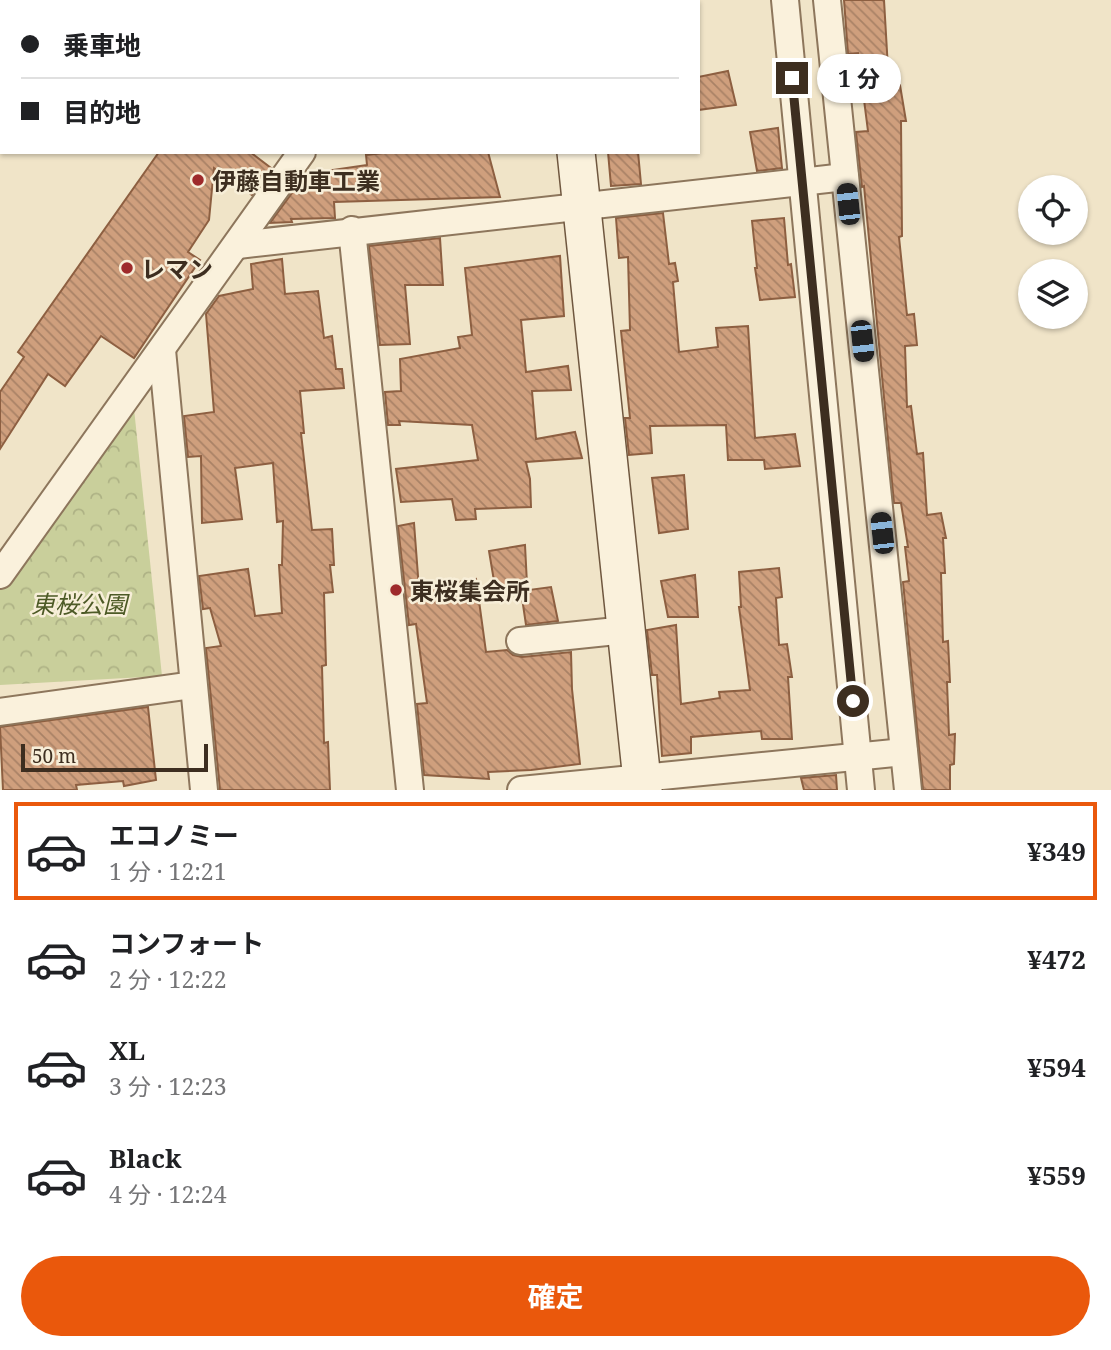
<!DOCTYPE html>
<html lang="ja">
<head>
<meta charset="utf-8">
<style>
	body { margin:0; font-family:"Noto Serif","Noto Sans JP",serif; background:#f2f2f2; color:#202124; height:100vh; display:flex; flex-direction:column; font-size:26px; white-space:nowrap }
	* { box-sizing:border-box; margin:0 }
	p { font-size:23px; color:#757577 }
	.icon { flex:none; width:38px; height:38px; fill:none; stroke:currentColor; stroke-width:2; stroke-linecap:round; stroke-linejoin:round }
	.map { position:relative; height:790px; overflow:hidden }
	.panel { display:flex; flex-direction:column; background:#fff; flex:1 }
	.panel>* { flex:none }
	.hud { position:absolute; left:0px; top:0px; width:700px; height:154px; box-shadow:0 2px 5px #0004; display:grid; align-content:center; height:154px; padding:0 21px; background:#fff }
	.fabs { position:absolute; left:1018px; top:175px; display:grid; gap:14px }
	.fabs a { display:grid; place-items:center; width:70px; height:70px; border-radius:50%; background:#fff; box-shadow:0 2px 5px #0004; font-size:35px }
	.scale { position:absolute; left:21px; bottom:18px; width:187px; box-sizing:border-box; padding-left:7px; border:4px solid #3d2e20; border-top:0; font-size:19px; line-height:24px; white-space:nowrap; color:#3d2e20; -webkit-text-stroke:5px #f7eed8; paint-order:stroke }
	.end { position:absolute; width:32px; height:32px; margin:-16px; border:9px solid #3d2e20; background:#fff; box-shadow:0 0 0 4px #fff }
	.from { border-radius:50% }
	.bubble { position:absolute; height:49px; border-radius:24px; background:#fff; box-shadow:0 2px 5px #0004; font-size:23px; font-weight:700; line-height:49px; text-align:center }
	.car { position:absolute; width:21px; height:42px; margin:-21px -10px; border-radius:9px; box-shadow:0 0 5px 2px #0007; background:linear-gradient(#222 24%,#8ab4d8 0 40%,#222 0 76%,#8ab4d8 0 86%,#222 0) }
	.hud b { display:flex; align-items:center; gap:24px; height:66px; font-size:26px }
	.hud b+b { border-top:2px solid #e0e0e0 }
	.hud i { width:18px; height:18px; background:#202124 }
	ul { padding:12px 0 0; list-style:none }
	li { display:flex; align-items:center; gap:21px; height:98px; margin:0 14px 10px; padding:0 7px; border:4px solid transparent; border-radius:0px }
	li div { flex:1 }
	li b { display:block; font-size:26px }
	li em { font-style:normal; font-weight:700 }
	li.active { border-color:#ea580c }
	li>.icon { width:63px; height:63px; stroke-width:1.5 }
	.button { display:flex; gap:14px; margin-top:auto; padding:14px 21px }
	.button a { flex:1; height:80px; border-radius:42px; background:#ea580c; color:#fff; font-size:28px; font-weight:700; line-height:80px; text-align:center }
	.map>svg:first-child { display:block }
	.park { fill:url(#park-crowns) }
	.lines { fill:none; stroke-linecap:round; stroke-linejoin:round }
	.river { stroke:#a9c4bc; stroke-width:46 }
	.building { fill:url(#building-back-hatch); stroke:#8d5f41; stroke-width:2 }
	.street-casing { stroke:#8d765c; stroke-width:30 }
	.secondary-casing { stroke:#6f573f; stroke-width:40 }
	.street { stroke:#faf1dc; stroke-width:26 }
	.secondary { stroke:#faf1dc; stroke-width:37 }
	.route { stroke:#3d2e20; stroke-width:9 }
	.poi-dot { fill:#9e2a2b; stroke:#f7eed8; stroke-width:2.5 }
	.labels { text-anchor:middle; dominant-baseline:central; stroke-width:5; stroke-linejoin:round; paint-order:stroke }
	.poi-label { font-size:24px; font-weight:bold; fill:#3d2e20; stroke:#f7eed8; text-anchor:start }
	.park-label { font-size:24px; font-style:italic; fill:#4d5a26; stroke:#f7eed8 }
</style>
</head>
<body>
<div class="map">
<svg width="1111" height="790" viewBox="0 0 1111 790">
	<defs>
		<pattern id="park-crowns" width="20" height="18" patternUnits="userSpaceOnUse" patternTransform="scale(1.75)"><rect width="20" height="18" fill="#c9cf9b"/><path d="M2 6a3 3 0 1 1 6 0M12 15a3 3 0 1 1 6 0" fill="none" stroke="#aeb285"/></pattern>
		<pattern id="building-back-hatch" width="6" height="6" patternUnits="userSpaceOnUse" patternTransform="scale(1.75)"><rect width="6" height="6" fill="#cf9f7d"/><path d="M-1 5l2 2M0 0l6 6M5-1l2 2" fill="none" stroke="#a98266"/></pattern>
	</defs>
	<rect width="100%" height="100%" fill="#f0e4c8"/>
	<path class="park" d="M133,399L162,676L0,685V583Z"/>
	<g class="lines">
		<g class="river">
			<path d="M27,2L28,0"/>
			<path d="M0,49L2,46"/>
		</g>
	</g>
	<g class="building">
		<path d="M844,0H884L889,86L900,85L906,121H901L902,236L899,237L907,315L914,314L917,345L905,346L907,407L911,406L917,454L923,453L927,515L941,513L946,538H943L945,573H941L943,642L948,641L950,682H947L949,735L955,734L954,764L950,765V790H923L903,582L909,581L905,547H908L901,503H894L864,186L862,187L856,132L868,131L858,53L848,54Z"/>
		<path d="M728,71L736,105L698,110V77Z"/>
		<path d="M778,128L782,168L757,171L750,132Z"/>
		<path d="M159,152H250L271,168L252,195L214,168L209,220L188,252L200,260L134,358L101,336L65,386L48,374L0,449V392L24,357L18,352Z"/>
		<path d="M392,152H488L500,197L334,202L335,218L291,219L292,222L270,223L306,174L367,165L366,155Z"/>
		<path d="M608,152H638L641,184L611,186Z"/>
		<path d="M663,213L669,264L675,263L678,281L673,282L679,352L718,347L716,328L748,326L755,438L795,434L800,466L765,469L764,460H728L726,425L650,426L652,453L629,455L625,418H630L621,331L630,330L628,257L619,258L616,218Z"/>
		<path d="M784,218L788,265L791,264L795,297L760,300L755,268H757L752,221Z"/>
		<path d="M440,238L443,285H405L410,344L380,345L369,246Z"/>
		<path d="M560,256L564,316L521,320L526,372L568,366L571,390L532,391L536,439L575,432L582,458L526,462L530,479L531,507L475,509L476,519L456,520L452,499L401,502L396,469L478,460L472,425L399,421L400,425H388L385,392L401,391L400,359L460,348L458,337L472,335L465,268Z"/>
		<path d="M282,259L285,294L318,291L324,338L332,336L336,369H342L344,388L300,391L304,433H301L312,530L332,529L334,565H330L333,592L324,593L326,665L322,666L324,743L328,742L330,790H220L206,648L221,646L210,608L203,609L199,576L248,569L255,616L282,613L279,565H282L283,521L277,522L273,463L235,468L242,519L202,523L201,456L188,457L184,416L214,412L206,314L219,296L253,289L251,264Z"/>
		<path d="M684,475L688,529L659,533L652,478Z"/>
		<path d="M414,523L419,589L476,579L486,652L507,650L513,655L522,657L571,652L572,689L580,764L531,770L488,772L489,779L424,775L417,704L427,703L416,624L409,625L398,526Z"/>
		<path d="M525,545L527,584L495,587L489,551Z"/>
		<path d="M779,568L782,597L776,598L779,645L787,644L792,677H788L792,739H762L761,731L691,737V753L662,756L657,675H652L647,630L676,625L681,704L720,698L719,692L750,690L739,607H741L739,572Z"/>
		<path d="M695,575L698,617H668L661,581Z"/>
		<path d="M551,587L558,621L526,625L521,591Z"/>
		<path d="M148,707L156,780L124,786L123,781L76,785L77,790H3L0,727Z"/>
		<path d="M836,775L837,790H804L801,778Z"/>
	</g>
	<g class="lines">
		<defs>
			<g id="street">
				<path d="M785,0L861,790"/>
				<path d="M827,0L908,790"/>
				<path d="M407,2L408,0"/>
				<path d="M352,230L410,790"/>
				<path d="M238,245L845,177"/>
				<path d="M162,350L204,790"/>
				<path d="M0,575L302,152"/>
				<path d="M520,641L626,630"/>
				<path d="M0,712L193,685"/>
				<path d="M521,790L904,752"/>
			</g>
			<g id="secondary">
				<path d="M562,0L563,2"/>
				<path d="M576,152L643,790"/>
			</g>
		</defs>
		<use href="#street" class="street-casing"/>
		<use href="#secondary" class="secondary-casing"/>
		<use href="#street" class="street"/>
		<use href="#secondary" class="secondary"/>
	</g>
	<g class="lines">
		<path class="route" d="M792,78L853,701"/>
	</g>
	<g class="poi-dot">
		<circle cx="198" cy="180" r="7"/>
		<circle cx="127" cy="268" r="7"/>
		<circle cx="396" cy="590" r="7"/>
	</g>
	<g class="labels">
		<g class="poi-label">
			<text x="212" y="180">伊藤自動車工業</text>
			<text x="141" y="268">レマン</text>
			<text x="410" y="590">東桜集会所</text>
		</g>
		<g class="park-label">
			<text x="79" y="603">東桜公園</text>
		</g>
	</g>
</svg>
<div class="fabs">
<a><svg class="icon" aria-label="locate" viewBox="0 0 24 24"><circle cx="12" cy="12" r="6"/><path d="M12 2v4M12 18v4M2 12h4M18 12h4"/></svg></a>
<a><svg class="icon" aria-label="layers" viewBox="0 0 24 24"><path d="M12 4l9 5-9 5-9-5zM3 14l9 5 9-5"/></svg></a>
</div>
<div class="scale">50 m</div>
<i class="end from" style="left:853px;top:701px"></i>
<i class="end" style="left:792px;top:78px"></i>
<div class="bubble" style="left:817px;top:54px;width:84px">1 分</div>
<i class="car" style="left:848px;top:204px;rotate:354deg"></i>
<i class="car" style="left:862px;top:341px;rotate:174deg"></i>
<i class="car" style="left:882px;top:533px;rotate:354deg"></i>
<div class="hud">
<b><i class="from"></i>乗車地</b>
<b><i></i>目的地</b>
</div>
</div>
<section class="panel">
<ul>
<li class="active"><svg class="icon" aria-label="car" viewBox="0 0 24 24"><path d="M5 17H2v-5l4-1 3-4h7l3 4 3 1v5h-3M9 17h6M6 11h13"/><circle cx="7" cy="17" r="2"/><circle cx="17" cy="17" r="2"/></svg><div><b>エコノミー</b><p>1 分 · 12:21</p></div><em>¥349</em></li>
<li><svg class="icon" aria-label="car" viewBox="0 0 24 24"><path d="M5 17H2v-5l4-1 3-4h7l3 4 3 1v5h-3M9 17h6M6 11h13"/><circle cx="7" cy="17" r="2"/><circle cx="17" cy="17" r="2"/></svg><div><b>コンフォート</b><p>2 分 · 12:22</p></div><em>¥472</em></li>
<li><svg class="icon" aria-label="car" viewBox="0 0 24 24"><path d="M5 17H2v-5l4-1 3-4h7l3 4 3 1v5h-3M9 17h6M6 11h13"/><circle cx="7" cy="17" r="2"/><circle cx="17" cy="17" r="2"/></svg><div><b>XL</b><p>3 分 · 12:23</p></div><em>¥594</em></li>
<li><svg class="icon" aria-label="car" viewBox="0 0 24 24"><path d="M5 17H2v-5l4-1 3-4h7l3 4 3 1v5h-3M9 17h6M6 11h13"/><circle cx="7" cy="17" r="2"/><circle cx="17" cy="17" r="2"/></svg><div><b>Black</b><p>4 分 · 12:24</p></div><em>¥559</em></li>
</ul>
<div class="button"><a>確定</a></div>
</section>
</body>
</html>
